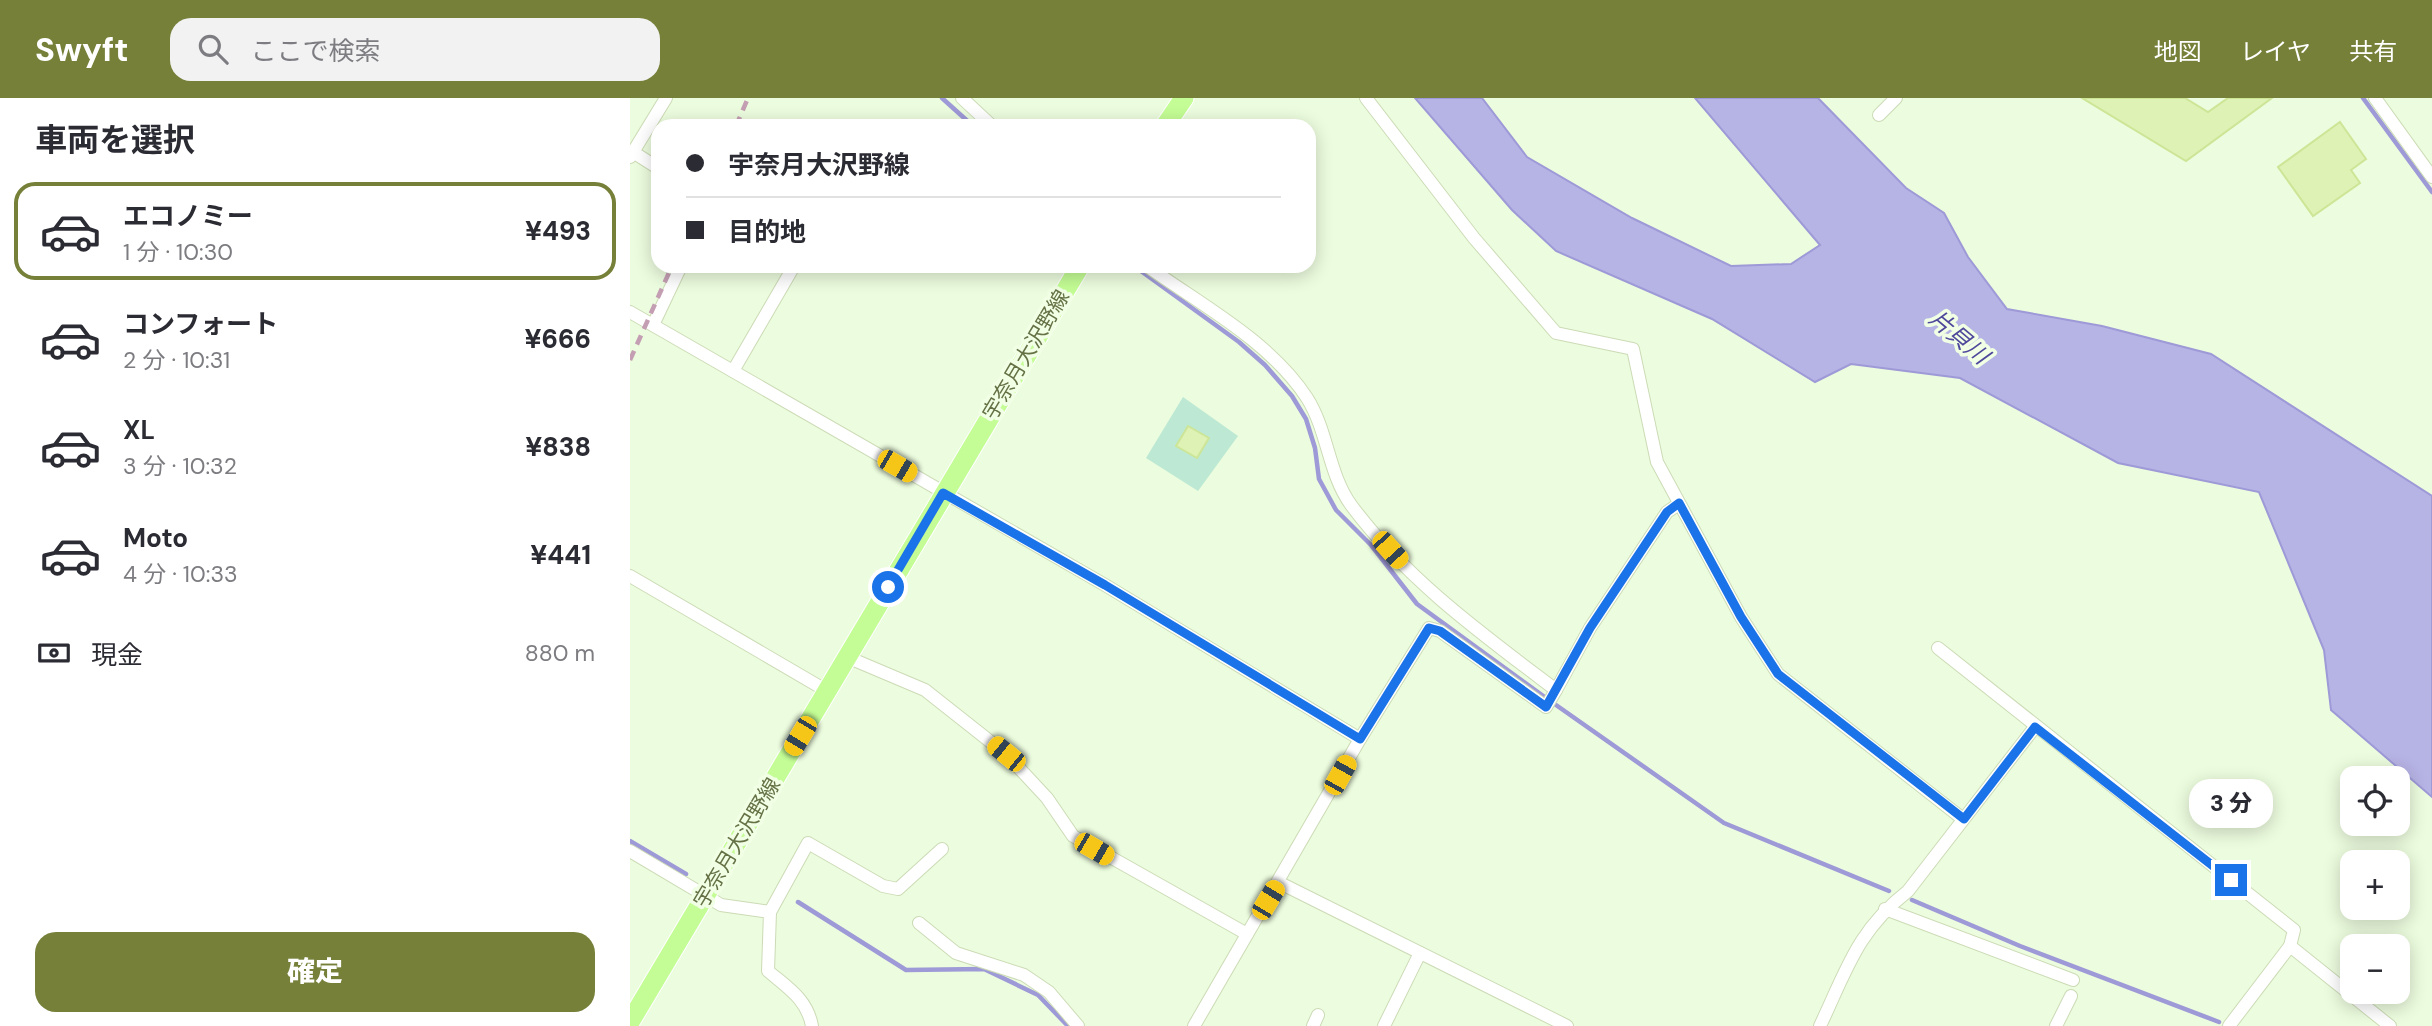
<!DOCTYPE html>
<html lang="ja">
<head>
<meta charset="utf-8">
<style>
	body { margin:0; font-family:"DM Sans","Noto Sans JP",sans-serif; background:#f2f2f3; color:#2b2b33; height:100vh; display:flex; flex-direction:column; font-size:26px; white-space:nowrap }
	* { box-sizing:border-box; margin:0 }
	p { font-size:23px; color:#7c7c81 }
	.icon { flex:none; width:38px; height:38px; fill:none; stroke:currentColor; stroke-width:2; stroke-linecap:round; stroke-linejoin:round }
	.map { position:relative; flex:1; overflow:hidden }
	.sheet { display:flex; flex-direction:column; background:#fff; width:630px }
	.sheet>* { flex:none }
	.guide { position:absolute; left:21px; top:21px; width:665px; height:154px; border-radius:21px; box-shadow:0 4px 18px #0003; display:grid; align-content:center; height:154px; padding:0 35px; background:#fff }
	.controls { position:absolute; left:1710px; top:668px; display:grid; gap:14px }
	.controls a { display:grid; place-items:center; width:70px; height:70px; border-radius:14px; background:#fff; box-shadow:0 4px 18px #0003; font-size:35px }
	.end { position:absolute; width:32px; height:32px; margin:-16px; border:9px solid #1a73e8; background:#fff; box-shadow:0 0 0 4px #fff }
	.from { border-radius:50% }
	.bubble { position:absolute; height:49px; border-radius:21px; background:#fff; box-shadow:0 4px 18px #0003; font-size:23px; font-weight:800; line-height:49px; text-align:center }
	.car { position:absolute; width:21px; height:42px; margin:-21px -10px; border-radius:9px; box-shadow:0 0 5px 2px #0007; background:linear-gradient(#f5c518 24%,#345 0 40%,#f5c518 0 76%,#345 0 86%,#f5c518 0) }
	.guide b { display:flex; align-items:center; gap:24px; height:66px; font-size:26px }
	.guide b+b { border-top:2px solid #e1e1e2 }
	.guide i { width:18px; height:18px; background:#2b2b33 }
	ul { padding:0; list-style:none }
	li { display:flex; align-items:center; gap:21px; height:98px; margin:0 14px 10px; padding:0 21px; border:4px solid transparent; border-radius:21px }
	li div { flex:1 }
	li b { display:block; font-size:26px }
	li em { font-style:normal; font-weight:800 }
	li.active { border-color:#768039 }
	li>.icon { width:63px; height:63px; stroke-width:1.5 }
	h2 { padding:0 35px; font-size:32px; line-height:84px }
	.pay { display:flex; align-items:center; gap:18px; height:77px; padding:0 35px; font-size:26px }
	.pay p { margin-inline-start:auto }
	.primary-button { display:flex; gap:14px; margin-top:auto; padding:14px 35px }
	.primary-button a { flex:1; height:80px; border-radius:21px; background:#768039; color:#fff; font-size:28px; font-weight:800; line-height:80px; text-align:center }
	header { display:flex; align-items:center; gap:42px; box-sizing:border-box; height:98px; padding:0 35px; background:#768039; color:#fff }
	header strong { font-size:33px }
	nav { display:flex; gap:38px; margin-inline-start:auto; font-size:24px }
	.search { width:490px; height:63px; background:#f2f2f3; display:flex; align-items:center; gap:18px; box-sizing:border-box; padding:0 24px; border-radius:21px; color:#7c7c81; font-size:26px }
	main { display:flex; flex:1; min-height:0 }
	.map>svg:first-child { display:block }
	.green { fill:#bde9d4 }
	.water { fill:#b6b3e5; stroke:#9e99d7; stroke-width:2 }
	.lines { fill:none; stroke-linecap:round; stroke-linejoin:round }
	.stream { stroke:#9e99d7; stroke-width:4.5 }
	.building { fill:#dff2b5; stroke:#cde596; stroke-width:2 }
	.street-casing { stroke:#ccdbb6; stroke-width:14 }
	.primary-casing { stroke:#fff; stroke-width:21 }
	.street { stroke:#fff; stroke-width:12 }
	.primary { stroke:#c4fd95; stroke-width:19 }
	.rail { stroke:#c49eb3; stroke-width:4.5; stroke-dasharray:10 7; stroke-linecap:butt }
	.route { stroke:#1a73e8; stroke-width:9 }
	.labels { text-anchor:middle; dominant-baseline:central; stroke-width:7; stroke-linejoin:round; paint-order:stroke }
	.street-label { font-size:21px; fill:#667246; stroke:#f1ffe5 }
	.water-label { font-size:23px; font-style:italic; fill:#4f489b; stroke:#f1ffe5 }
</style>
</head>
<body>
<header>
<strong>Swyft</strong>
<div class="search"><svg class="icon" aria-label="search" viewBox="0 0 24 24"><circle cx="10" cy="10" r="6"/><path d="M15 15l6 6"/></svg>ここで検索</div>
<nav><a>地図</a><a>レイヤ</a><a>共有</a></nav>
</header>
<main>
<section class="sheet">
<h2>車両を選択</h2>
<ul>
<li class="active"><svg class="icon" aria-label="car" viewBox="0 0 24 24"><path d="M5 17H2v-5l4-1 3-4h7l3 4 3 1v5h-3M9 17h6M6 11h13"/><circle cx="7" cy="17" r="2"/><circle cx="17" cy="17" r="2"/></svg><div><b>エコノミー</b><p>1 分 · 10:30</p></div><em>¥493</em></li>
<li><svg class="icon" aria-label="car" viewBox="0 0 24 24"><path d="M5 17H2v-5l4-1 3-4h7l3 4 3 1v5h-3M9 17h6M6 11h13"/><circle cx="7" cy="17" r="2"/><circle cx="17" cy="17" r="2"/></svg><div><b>コンフォート</b><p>2 分 · 10:31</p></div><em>¥666</em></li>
<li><svg class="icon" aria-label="car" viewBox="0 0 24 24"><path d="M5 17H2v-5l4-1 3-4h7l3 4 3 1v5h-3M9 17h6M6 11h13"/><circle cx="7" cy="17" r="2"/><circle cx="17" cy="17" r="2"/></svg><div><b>XL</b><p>3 分 · 10:32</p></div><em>¥838</em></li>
<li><svg class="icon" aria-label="car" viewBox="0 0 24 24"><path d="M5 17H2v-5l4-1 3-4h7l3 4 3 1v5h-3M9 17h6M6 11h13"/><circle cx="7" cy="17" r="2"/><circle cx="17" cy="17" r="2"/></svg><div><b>Moto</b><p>4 分 · 10:33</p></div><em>¥441</em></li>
</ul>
<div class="pay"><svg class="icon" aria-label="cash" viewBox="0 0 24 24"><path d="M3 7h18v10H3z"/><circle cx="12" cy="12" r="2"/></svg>現金<p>880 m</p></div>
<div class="primary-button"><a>確定</a></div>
</section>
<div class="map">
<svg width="1802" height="928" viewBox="0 0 1802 928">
	<rect width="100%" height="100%" fill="#ecfcde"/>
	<path class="green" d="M553,299L608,338L568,393L516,360Z"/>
	<path class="water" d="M785,0H852L897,59L1002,120L1101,168L1161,166L1190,147L1065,0H1188L1276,90L1314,115L1338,159L1377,211L1472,228L1581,256L1802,398V699L1701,612L1694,552L1629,394L1488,365L1330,280L1221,266L1185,284L1082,221L926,153L882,112Z"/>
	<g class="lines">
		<g class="stream">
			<path d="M312,0L343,28"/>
			<path d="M1733,0L1802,94"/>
			<path d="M504,168L609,244L635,267L662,298L676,321L685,350L689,381L706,412L741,447L787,506L916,600"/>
			<path d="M926,607L1094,725L1259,793"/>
			<path d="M0,743L56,776"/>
			<path d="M1282,802L1390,848L1589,924"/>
			<path d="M168,804L276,872L354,871L408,897L438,928"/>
		</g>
	</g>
	<g class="building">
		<path d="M1452,0H1555L1578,14L1598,0H1642L1556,63Z"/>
		<path d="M1710,24L1736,61L1721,72L1730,85L1683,118L1648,69Z"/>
		<path d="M558,328L579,340L567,360L546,348Z"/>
	</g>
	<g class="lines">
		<defs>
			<g id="street">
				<path d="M332,0L362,28"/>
				<path d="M736,0L844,140L926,235L1003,251L1027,364L1111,519L1148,576L1333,721"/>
				<path d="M1745,0L1802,79"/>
				<path d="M1249,17L1266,0"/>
				<path d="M3,54L28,70"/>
				<path d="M0,59L36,0"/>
				<path d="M517,168C571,207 640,243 677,300C698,333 698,375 721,407C777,482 852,536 926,592L960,530L1037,414L1049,406"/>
				<path d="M0,214L475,487L730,641"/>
				<path d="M23,227L51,168"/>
				<path d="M103,273L164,168"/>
				<path d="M0,478L197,593"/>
				<path d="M1308,550L1664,832L1660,848L1760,928"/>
				<path d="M217,559L295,592L376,656L417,700L443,738L617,836"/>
				<path d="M0,753L91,807L140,814L138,873C158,890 177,901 182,928"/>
				<path d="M648,784L937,928"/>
				<path d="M1255,811L1443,882"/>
				<path d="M140,814L178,745L253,788L268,791L312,751"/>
				<path d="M289,825L326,855L394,877L419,894L448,928"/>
				<path d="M564,928L730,641L799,530L810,533L916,609L926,592"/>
				<path d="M683,928L688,917"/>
				<path d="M754,928L790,855"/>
				<path d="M1190,928C1217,871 1227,833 1278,793L1405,629"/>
				<path d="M1426,928L1441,898"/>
				<path d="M1599,928L1660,848"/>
			</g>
			<g id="primary">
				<path d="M535,28L554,0"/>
				<path d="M0,924L450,168"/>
			</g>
		</defs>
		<use href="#street" class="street-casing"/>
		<use href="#primary" class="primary-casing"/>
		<use href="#street" class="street"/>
		<use href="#primary" class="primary"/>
		<g class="rail">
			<path d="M106,28L118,0"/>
			<path d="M0,262L42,168"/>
		</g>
	</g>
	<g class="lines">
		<path class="route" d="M258,489L313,395L475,487L730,641L799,530L810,533L916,609L960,530L1037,414L1049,405L1111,519L1148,576L1334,721L1405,629L1601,782"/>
	</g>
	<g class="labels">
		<g class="street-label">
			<text transform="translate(396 257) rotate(-59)">宇奈月大沢野線</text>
			<text transform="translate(107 745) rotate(-59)">宇奈月大沢野線</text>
		</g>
		<g class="water-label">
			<text transform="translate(1329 239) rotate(40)">片貝川</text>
		</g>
	</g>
</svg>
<div class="controls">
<a><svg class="icon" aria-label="locate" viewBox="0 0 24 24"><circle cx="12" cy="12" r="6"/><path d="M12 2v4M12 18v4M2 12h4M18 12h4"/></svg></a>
<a>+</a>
<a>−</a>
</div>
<i class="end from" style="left:258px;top:489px"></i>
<i class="end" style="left:1601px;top:782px"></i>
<div class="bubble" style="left:1559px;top:681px;width:84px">3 分</div>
<i class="car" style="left:267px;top:368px;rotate:120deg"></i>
<i class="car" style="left:760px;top:452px;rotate:138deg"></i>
<i class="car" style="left:170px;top:638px;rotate:211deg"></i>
<i class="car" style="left:376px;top:656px;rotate:309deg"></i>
<i class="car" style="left:710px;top:677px;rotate:29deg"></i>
<i class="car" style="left:464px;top:751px;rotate:120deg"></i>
<i class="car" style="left:638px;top:802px;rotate:31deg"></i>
<div class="guide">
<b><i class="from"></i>宇奈月大沢野線</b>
<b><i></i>目的地</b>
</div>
</div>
</main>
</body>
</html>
